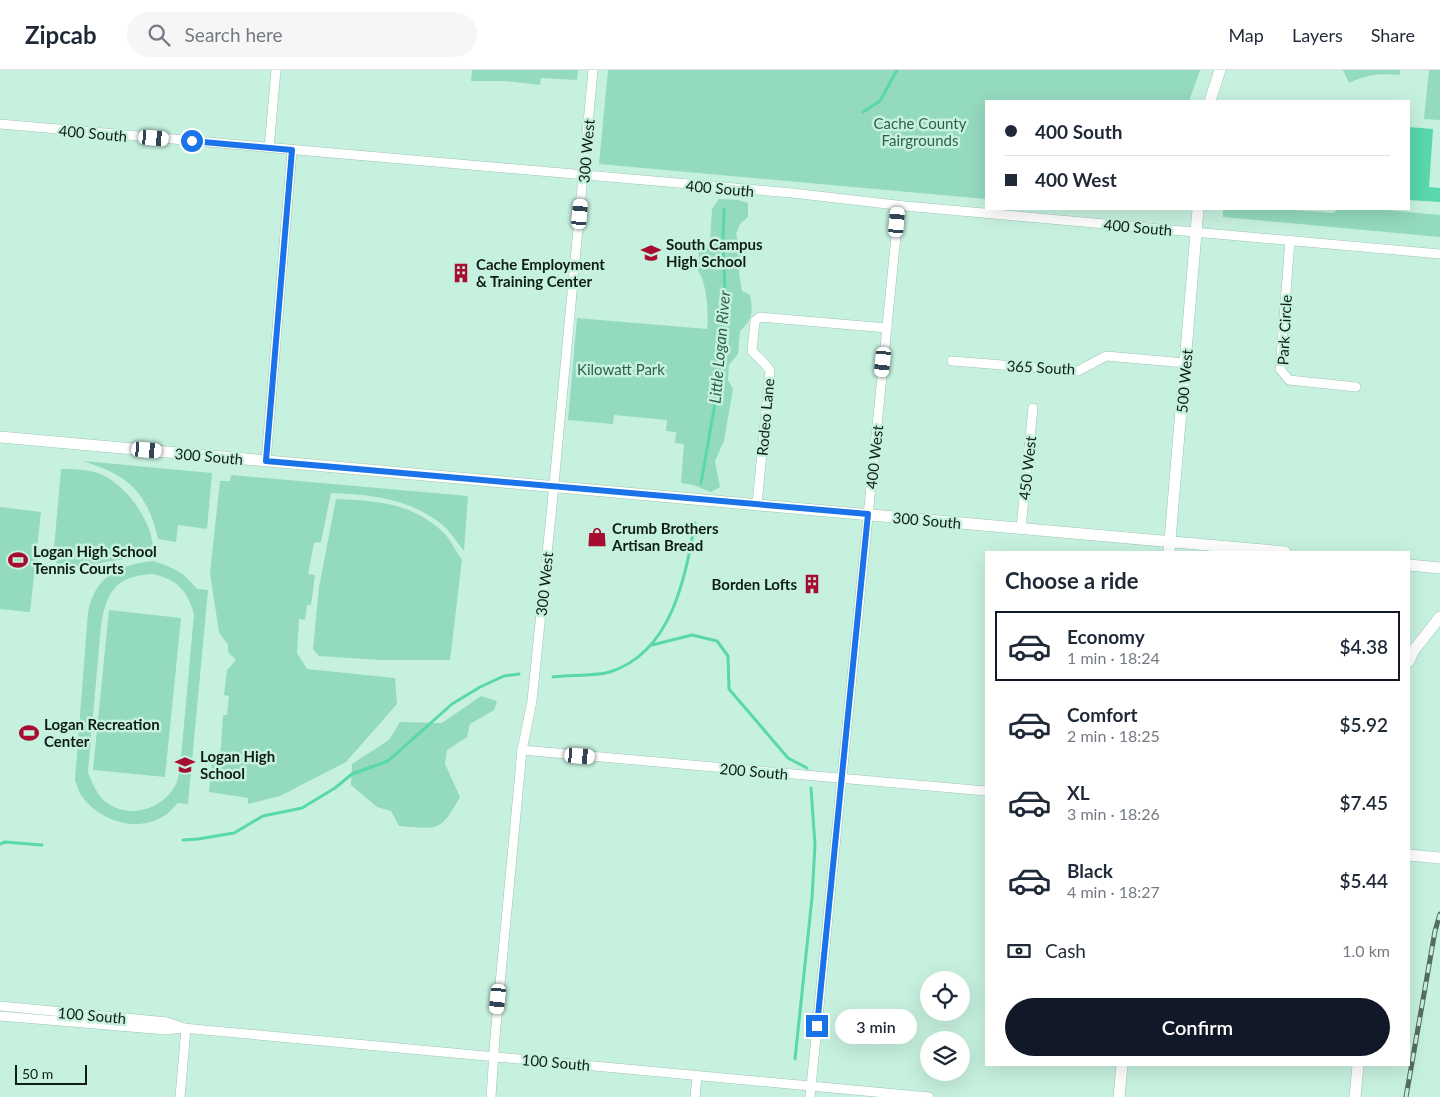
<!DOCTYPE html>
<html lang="en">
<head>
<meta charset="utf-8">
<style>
	body { margin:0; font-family:Lato,sans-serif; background:#f6f6f7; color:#1f2937; height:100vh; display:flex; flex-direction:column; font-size:19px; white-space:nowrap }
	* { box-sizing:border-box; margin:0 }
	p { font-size:16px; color:#747a83 }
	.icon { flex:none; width:28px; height:28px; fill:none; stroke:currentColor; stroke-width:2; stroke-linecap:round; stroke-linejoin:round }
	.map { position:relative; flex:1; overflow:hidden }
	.drawer { position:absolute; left:985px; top:481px; width:425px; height:515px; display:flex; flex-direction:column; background:#fff; border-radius:0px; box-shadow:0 5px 20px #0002 }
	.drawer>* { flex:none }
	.hud { position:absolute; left:985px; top:30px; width:425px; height:110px; border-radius:0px; box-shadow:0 5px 20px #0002; display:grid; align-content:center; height:110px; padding:0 20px; background:#fff }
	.tools { position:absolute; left:920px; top:901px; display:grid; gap:10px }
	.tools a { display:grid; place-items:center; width:50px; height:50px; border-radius:50%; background:#fff; box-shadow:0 5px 20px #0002; font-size:25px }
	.scale { position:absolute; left:15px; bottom:12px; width:72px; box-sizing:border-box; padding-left:5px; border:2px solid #0f1e18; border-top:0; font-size:14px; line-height:18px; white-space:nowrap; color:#0f1e18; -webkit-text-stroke:4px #c7f1df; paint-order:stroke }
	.end { position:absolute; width:22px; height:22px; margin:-11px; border:6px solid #1a73e8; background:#fff; box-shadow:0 0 0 2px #fff }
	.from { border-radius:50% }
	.bubble { position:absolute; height:35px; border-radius:18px; background:#fff; box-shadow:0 5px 20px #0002; font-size:16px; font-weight:600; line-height:35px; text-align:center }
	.car { position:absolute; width:15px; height:30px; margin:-15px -8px; border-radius:6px; box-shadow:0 0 4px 1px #0007; background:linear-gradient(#fff 24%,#345 0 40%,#fff 0 76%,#345 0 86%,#fff 0) }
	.hud b { display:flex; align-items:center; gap:18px; height:48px; font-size:19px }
	.hud b+b { border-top:1px solid #e0e1e3 }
	.hud i { width:12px; height:12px; background:#1f2937 }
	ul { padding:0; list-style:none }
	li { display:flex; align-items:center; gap:15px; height:70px; margin:0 10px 8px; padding:0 10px; border:2px solid transparent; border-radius:0px }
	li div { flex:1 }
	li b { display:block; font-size:19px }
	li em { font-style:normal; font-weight:600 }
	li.on { border-color:#111827 }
	li>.icon { width:45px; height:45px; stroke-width:1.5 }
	h2 { padding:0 20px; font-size:22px; line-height:60px }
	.pay { display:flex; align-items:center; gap:12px; height:55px; padding:0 20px; font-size:19px }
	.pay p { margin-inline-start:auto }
	.primary-button { display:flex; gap:10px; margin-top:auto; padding:10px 20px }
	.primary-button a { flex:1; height:58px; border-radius:30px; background:#111827; color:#fff; font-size:20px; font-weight:600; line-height:58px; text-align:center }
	header { display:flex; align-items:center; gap:30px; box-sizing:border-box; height:70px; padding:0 25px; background:#fff; border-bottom:1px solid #e0e1e3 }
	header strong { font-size:24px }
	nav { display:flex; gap:28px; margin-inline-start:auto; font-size:18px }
	.search { width:350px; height:45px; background:#f6f6f7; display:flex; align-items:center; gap:12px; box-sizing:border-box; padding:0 18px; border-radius:28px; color:#747a83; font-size:19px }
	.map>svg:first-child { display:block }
	.green { fill:#94dabf; fill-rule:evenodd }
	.water { fill:#59d7ad }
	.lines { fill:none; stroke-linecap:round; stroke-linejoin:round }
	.stream { stroke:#59d7ad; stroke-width:3 }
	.minor-casing { stroke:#9cc5b4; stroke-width:10 }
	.tertiary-casing { stroke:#9cc5b4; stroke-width:12 }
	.minor { stroke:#fff; stroke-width:9 }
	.tertiary { stroke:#fff; stroke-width:11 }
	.rail-casing { stroke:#546d63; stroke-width:5 }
	.rail { stroke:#c7f1df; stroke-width:3; stroke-dasharray:9; stroke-linecap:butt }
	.route { stroke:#1a73e8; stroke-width:6 }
	.labels { text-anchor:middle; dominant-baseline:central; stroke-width:5; stroke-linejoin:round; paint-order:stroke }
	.park-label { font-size:15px; fill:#2d604e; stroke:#c7f1df }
	.street-label { font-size:15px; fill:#0f1e18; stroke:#c7f1df }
	.poi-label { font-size:15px; font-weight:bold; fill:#0f1e18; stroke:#c7f1df; text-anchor:start }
	.water-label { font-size:16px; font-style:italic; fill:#2d604e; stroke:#c7f1df }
</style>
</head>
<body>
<header>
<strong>Zipcab</strong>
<div class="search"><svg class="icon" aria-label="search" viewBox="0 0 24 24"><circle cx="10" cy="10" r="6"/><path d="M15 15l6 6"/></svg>Search here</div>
<nav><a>Map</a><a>Layers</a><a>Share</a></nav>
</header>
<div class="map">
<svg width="1440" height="1027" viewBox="0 0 1440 1027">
	<rect width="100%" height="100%" fill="#c7f1df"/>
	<g class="green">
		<path d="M472,0H578L577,10L541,8L540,15L505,11H471Z"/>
		<path d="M608,0H1200L1189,31H986V129L599,94Z"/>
		<path d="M1343,0H1400V5C1379,3 1368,4 1349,13Z"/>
		<path d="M1429,0H1440V50L1424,49Z"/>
		<path d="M719,129L738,130L748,133V147L740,154L736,164L741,180L739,203L742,221L750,225C753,242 753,250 740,261L738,284L729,295L728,310L733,319L724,371L715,391L720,417L711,422L693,415L681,413L684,374L675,373L676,362L666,361L667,350L614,345L613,354L568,350L577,248L707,259C709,246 707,212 698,201L699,180L710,172L712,139Z"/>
		<path d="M1223,139H1282L1333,143L1338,139H1376L1440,145V167L1223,147Z"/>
		<path d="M83,391L212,403L207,459L178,455L176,472L158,469C154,449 144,424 126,411C114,402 98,396 83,391Z"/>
		<path d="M61,399C74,399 87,399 100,404C127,415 155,454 153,484L64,499L53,490Z"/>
		<path d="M231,405L468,426L464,481C458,474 453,466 447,459C416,430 373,424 331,423L321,472L314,473L308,504L315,505L311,535H307L305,550L299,549L297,583L307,599L395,608L397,634L346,692L280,726L248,734V728L209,722L212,689H220L223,645H227L229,626L224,625L227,600L236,590L228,582V575L219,562L210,503L220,411H230Z"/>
		<path d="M336,429C376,431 410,432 442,461C451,469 455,481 462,490L450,590H381L319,586L313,579L319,517Z"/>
		<path d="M0,437L41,442L30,542L0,539Z"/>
		<path d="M154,491C176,499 182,501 197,519L208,520L188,734L178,733C174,737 169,743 164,746C137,763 101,751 83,728C79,723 77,716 75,710L88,542C95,506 120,494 154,491ZM152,504C177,509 187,520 194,544L180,699C179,703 178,709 176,714C164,739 129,750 106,732C97,725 92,713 88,702L101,556C106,523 115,506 152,504Z"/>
		<path d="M109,540L181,548L165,707L93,700Z"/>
		<path d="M481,626L497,631L494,640L470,654L467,667L447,680L445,694L460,727C440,763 438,759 399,756L391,741L377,737L351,715L352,694L389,670L400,652L442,653Z"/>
	</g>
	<path class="water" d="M1409,57L1433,59L1429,117L1440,118V132L1409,130Z"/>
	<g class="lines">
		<g class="stream">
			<path d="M863,42L880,31L897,0"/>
			<path d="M701,413L720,305L725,221L723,167L724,139"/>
			<path d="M652,575L692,565L717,571L728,586L729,619L788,688L807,698"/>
			<path d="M553,607C569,605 596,606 610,602C672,582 685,508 695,453"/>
			<path d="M183,770L198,769L234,763L263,746L302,738L335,718L352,704L388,691L452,634L480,617L504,606L519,604"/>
			<path d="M0,774L5,772L42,775"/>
			<path d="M795,989L812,828L815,775L811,718"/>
		</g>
		<defs>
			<g id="minor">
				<path d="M0,54L792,123L905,136L1440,184"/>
				<path d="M269,78L276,0"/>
				<path d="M1290,170L1280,299L1289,310L1356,317"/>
				<path d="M952,291L1078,301L1106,286L1185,293"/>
				<path d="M266,391L292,80"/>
				<path d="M757,434L770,301C766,293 758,288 752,281L755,251L760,247L887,258"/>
				<path d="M1021,458L1033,338"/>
				<path d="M522,680L986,721"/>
				<path d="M0,936L167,952L181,957"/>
				<path d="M0,946L166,960L183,958L204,960L929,1027"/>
				<path d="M180,1027L186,958"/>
				<path d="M491,1027L495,967L522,680L532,631L552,435L593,0"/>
				<path d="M695,1027L697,1006"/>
				<path d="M810,1027L899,136"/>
			</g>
			<g id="tertiary">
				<path d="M1210,31L1220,0"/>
				<path d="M0,367L1285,482"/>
				<path d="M1169,482L1198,139"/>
				<path d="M1409,495L1440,498"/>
				<path d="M1409,591L1414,580L1440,547"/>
				<path d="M1409,785L1440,788"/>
				<path d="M1119,1027L1122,995"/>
				<path d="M1355,1027L1358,995"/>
			</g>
		</defs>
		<use href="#minor" class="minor-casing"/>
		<use href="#tertiary" class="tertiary-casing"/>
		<use href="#minor" class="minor"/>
		<use href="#tertiary" class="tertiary"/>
		<defs>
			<path id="rail" d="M1406,1027L1435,861L1440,844"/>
		</defs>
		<use href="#rail" class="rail-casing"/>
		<use href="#rail" class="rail"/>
	</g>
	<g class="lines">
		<path class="route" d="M192,71L292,80L266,391L868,444L817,956"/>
	</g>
	<defs>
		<symbol id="school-bare" viewBox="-9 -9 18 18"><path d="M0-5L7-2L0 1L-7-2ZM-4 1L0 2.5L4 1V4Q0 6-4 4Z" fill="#a70d31" stroke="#c7f1df" stroke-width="2.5" paint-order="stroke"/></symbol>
		<symbol id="building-bare" viewBox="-9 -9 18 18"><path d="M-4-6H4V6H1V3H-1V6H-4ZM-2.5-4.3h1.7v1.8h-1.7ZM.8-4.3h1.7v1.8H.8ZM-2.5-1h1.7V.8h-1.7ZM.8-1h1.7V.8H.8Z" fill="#a70d31" stroke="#c7f1df" stroke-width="2.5" paint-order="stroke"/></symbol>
		<symbol id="shop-bare" viewBox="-9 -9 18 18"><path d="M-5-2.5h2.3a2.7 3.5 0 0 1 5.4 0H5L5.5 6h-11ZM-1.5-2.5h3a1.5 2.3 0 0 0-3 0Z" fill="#a70d31" stroke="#c7f1df" stroke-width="2.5" paint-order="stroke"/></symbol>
		<symbol id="stadium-bare" viewBox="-9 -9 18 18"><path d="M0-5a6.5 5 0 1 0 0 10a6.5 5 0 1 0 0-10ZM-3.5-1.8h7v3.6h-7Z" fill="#a70d31" stroke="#c7f1df" stroke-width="2.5" paint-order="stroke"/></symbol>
	</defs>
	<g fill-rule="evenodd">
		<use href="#school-bare" x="637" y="169" width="28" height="28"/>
		<use href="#building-bare" x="447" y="189" width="28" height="28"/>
		<use href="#shop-bare" x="583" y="453" width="28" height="28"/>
		<use href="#stadium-bare" x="4" y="476" width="28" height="28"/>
		<use href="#building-bare" x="798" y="500" width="28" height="28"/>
		<use href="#stadium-bare" x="15" y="649" width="28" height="28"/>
		<use href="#school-bare" x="171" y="681" width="28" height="28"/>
	</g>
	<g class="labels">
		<g class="park-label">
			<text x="920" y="53">Cache County<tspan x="920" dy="17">Fairgrounds</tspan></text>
			<text x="621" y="299">Kilowatt Park</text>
		</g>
		<g class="street-label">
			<text transform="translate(93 63) rotate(5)">400 South</text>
			<text transform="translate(586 81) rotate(-85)">300 West</text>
			<text transform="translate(720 118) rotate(5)">400 South</text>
			<text transform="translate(1138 157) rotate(5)">400 South</text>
			<text transform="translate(1284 260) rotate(-87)">Park Circle</text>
			<text transform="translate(1041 297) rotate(3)">365 South</text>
			<text transform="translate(1184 311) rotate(-85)">500 West</text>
			<text transform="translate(765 347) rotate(-85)">Rodeo Lane</text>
			<text transform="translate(209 386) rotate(5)">300 South</text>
			<text transform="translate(874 387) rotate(-84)">400 West</text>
			<text transform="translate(1027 398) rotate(-84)">450 West</text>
			<text transform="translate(927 450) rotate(5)">300 South</text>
			<text transform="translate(544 514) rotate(-84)">300 West</text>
			<text transform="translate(754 701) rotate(5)">200 South</text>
			<text transform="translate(92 945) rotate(5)">100 South</text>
			<text transform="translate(556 992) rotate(5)">100 South</text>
		</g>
		<g class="poi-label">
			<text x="666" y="174">South Campus<tspan x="666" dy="17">High School</tspan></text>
			<text x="476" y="194">Cache Employment<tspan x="476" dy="17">&amp; Training Center</tspan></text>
			<text x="612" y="458">Crumb Brothers<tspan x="612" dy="17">Artisan Bread</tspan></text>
			<text x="33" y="481">Logan High School<tspan x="33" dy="17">Tennis Courts</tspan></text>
			<text x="797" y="514" text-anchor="end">Borden Lofts</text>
			<text x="44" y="654">Logan Recreation<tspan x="44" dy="17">Center</tspan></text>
			<text x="200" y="686">Logan High<tspan x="200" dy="17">School</tspan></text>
		</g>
		<g class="water-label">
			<text transform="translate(719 277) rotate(-85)">Little Logan River</text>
		</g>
	</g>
</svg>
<div class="tools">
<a><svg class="icon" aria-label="locate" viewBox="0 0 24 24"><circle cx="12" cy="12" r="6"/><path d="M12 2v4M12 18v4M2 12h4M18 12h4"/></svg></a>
<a><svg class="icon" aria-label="layers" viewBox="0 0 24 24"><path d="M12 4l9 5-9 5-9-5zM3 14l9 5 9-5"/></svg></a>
</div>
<div class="scale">50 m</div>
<i class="end from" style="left:192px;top:71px"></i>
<i class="end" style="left:817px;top:956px"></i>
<div class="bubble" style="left:835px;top:939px;width:82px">3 min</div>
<i class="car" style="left:154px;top:68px;rotate:95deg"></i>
<i class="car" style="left:580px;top:144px;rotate:5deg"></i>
<i class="car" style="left:897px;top:152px;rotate:5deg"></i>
<i class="car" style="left:883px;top:292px;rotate:186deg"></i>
<i class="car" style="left:147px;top:380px;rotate:95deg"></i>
<i class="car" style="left:580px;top:686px;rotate:95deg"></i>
<i class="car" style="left:498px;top:929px;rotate:186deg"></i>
<div class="hud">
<b><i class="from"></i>400 South</b>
<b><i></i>400 West</b>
</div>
<section class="drawer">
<h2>Choose a ride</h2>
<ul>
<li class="on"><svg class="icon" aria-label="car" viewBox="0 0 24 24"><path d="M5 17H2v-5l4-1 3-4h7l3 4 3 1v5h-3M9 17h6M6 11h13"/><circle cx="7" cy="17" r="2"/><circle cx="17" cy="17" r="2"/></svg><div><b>Economy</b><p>1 min · 18:24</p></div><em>$4.38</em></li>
<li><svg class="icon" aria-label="car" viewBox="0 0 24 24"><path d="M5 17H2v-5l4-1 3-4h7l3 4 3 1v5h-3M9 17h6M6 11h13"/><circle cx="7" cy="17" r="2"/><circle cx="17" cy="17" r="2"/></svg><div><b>Comfort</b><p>2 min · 18:25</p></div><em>$5.92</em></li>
<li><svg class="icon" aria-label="car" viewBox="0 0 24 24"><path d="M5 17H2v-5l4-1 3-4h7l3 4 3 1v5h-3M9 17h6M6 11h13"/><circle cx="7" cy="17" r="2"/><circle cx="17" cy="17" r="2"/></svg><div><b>XL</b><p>3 min · 18:26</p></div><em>$7.45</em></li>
<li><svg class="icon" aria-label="car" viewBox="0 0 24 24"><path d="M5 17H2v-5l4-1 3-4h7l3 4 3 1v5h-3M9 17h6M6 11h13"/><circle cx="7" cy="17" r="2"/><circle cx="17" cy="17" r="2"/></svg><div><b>Black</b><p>4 min · 18:27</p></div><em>$5.44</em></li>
</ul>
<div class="pay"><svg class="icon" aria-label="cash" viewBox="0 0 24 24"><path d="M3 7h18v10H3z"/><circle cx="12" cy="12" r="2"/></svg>Cash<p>1.0 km</p></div>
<div class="primary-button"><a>Confirm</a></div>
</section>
</div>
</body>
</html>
